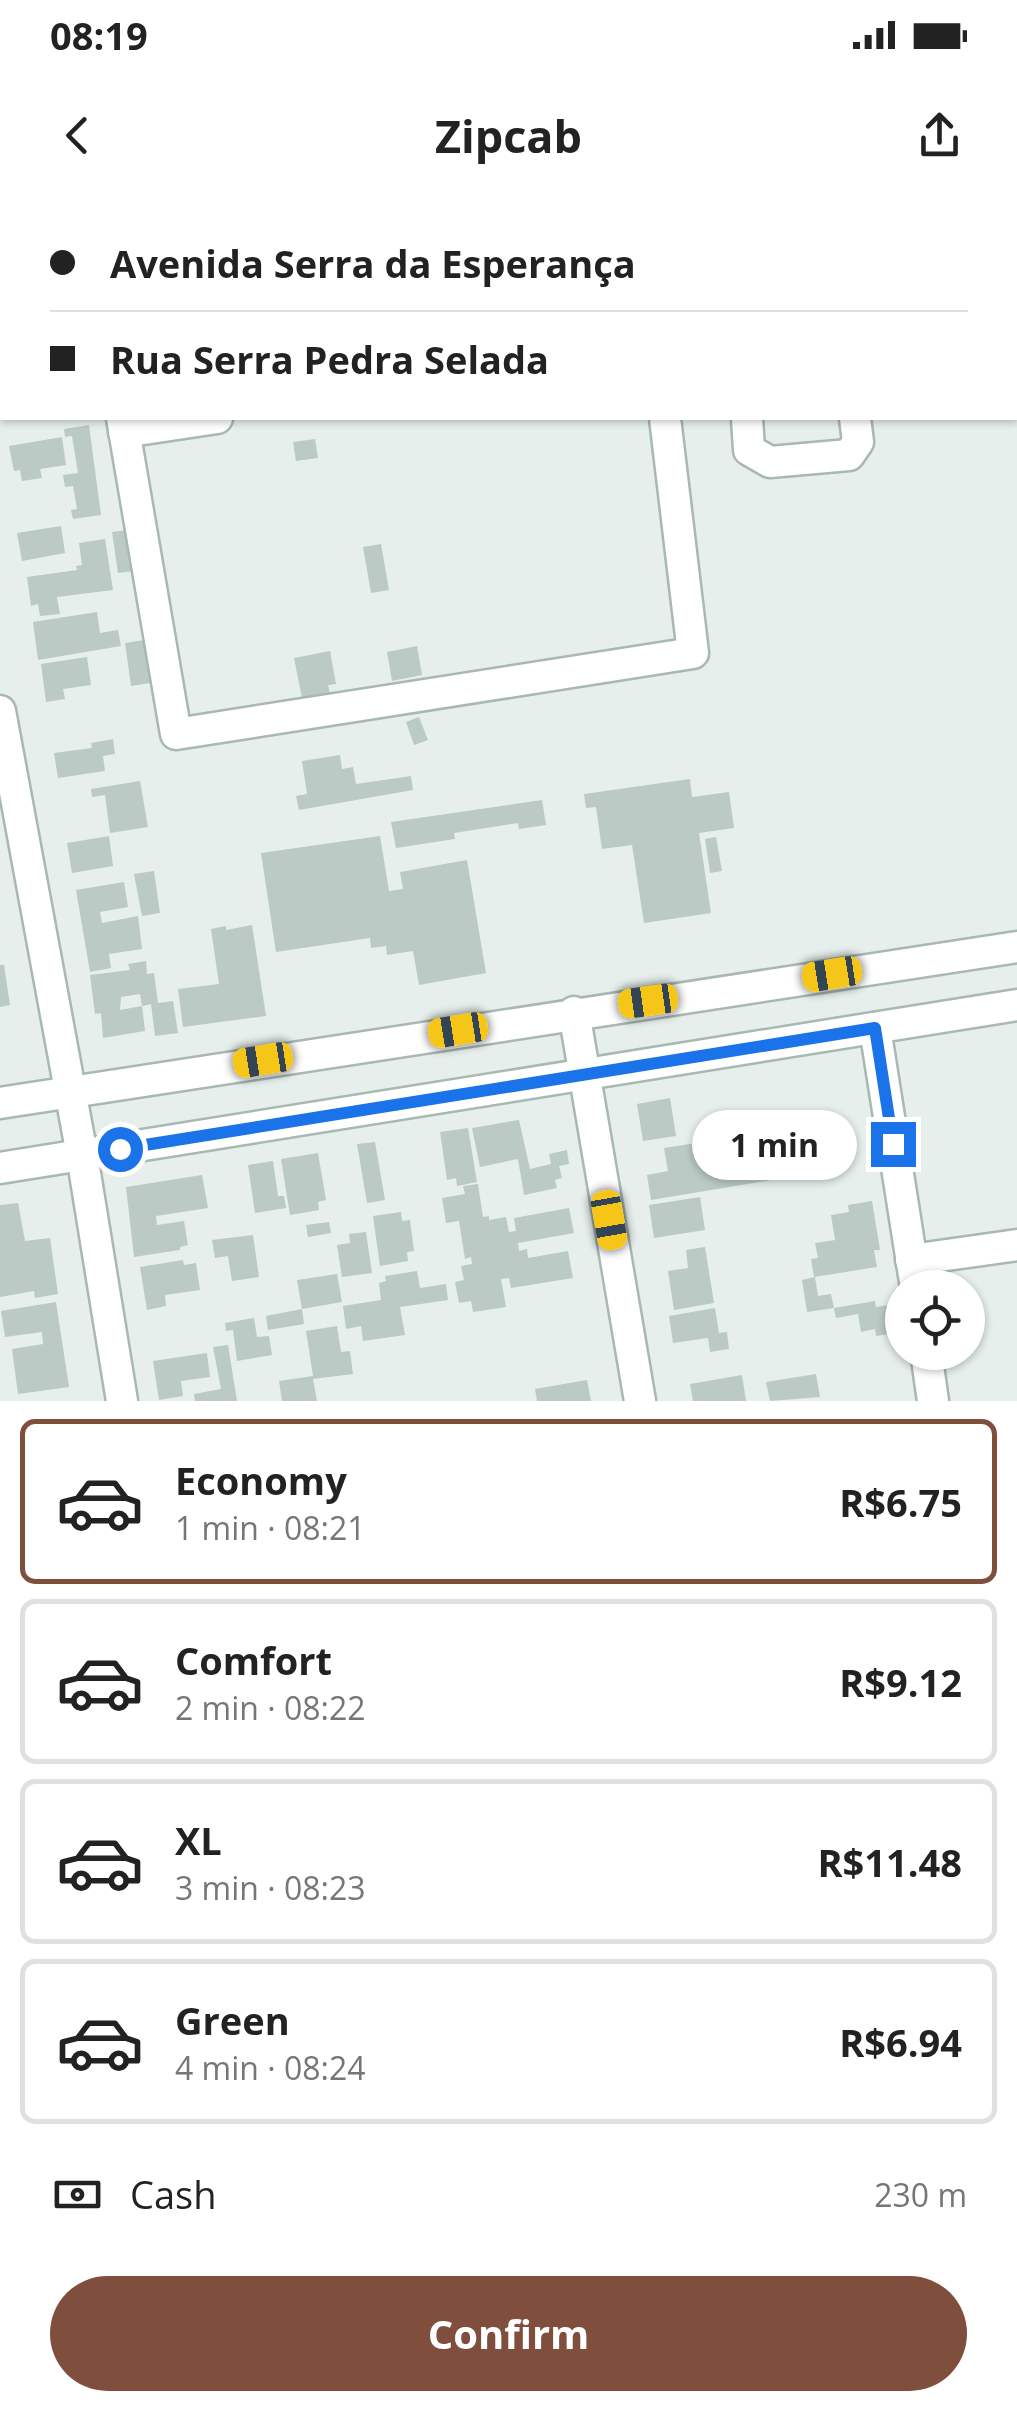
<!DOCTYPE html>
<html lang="en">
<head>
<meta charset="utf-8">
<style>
	body { margin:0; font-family:"Open Sans",sans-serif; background:#f6f6f6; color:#222; height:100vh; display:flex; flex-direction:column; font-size:38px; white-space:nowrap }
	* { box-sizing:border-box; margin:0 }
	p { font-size:32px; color:#767676 }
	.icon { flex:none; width:55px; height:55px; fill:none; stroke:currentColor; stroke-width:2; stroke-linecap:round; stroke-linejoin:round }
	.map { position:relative; height:1201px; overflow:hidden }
	.side { display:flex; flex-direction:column; background:#fff; flex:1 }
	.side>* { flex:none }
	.guide { position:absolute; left:0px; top:0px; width:1018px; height:220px; box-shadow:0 2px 8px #0004; display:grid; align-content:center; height:220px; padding:0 50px; background:#fff }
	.fabs { position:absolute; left:885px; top:1070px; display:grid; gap:20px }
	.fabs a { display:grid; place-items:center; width:100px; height:100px; border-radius:50%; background:#fff; box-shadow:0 2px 8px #0004; font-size:50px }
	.end { position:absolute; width:45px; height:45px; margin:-22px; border:12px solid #1a73e8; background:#fff; box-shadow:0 0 0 5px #fff }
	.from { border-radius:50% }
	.bubble { position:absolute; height:70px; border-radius:35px; background:#fff; box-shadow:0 2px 8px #0004; font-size:32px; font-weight:700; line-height:70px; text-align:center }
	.car { position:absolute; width:30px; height:60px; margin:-30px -15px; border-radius:12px; box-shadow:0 0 8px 2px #0007; background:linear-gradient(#f5c518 24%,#345 0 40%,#f5c518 0 76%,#345 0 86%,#f5c518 0) }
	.guide b { display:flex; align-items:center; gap:35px; height:95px; font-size:38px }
	.guide b+b { border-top:2px solid #e0e0e0 }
	.guide i { width:25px; height:25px; background:#222 }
	ul { padding:18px 0 0; list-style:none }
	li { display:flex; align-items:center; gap:30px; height:165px; margin:0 20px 15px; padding:0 30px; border:5px solid #e0e0e0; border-radius:15px }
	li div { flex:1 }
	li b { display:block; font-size:38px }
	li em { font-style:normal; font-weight:700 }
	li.current { border-color:#804e3d }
	li>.icon { width:90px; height:90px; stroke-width:1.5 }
	.pay { display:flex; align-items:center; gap:25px; height:110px; padding:0 50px; font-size:38px }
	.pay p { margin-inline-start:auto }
	.cta { display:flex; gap:20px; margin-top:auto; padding:20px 50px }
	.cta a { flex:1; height:115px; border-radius:60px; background:#804e3d; color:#fff; font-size:40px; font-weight:700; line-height:115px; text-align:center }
	.status { display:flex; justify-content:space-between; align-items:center; height:70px; padding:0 50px; background:#fff; direction:ltr }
	.status svg { height:28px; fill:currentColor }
	header { display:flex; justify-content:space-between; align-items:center; height:130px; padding:0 50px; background:#fff; font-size:45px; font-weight:700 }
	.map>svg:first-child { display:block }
	.building { fill:#bbcac4; fill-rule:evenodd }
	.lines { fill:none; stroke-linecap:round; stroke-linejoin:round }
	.minor-casing { stroke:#a8b8b2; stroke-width:35 }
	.minor { stroke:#fff; stroke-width:30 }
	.route { stroke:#1a73e8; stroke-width:12 }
</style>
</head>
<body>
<div class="status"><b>08:19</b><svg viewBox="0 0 49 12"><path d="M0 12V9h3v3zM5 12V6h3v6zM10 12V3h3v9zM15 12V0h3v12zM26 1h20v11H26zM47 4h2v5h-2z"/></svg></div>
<header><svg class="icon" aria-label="back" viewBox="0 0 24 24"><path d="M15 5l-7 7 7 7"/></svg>Zipcab<svg class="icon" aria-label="share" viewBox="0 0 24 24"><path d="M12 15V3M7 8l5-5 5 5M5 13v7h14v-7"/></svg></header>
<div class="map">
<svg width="1017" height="1201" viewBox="0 0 1017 1201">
	<rect width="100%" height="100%" fill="#e6efeb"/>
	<g class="building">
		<path d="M89,225L101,315L73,319L71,310L77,309L73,286L65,287L63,275L78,273L72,236L65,237L64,229Z"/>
		<path d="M62,237L66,265L40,269L42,278L22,281L20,270L14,271L9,246Z"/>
		<path d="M315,239L318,258L296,261L293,242Z"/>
		<path d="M61,326L65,353L22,361L17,333Z"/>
		<path d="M128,330L133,371L118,373L112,332Z"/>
		<path d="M105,339L113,390L57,397L60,414L40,416L38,404L31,406L27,377L77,370L76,366L82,365L79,343Z"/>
		<path d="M381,344L389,390L371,393L363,347Z"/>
		<path d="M97,412L100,433L118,430L121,446L38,460L33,422Z"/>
		<path d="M151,439L157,482L131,486L125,443Z"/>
		<path d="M417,446L422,475L392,481L387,452Z"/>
		<path d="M330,451L336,484L328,485L330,493L302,498L294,458Z"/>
		<path d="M87,457L91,485L63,489L65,499L46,502L41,464Z"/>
		<path d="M419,517L428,540L414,545L406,522Z"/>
		<path d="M113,539L115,554L103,556L105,571L58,578L54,553L92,548L91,543Z"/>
		<path d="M340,555L342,569L353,567L356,584L411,576L413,590L299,610L296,596L307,594L302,561Z"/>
		<path d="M690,579L692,597L729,592L734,628L699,633L711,713L644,723L632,645L602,649L596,607L586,608L584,594Z"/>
		<path d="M140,581L148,627L110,633L105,595L92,597L91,589Z"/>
		<path d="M542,600L546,625L519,629L518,623L454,633L455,639L396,648L391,622Z"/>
		<path d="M109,636L113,666L72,673L67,643Z"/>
		<path d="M380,636L389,691L403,689L400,672L467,660L486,773L419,785L413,751L387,755L386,746L371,748L370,738L276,752L261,653Z"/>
		<path d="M716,637L722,671L710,673L705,639Z"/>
		<path d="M154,671L160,713L142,716L134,674Z"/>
		<path d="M124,682L128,707L100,712L102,723L138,716L142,749L109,754L111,768L90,772L76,690Z"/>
		<path d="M252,725L266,816L183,827L178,789L219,784L211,729L226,726V730Z"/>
		<path d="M146,761L147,774L154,773L158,803L173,801L178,833L155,836L151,804L142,806L145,831L103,838L101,813L95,814L90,775L130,770L128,764ZM140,794L142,806L120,810L121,797Z"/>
		<path d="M0,765H4L10,805L0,807Z"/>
		<path d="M670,898L676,936L643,941L637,904Z"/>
		<path d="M519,920L530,969L551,964L549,954L567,950L569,964L559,966L562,978L555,980L557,988L524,995L518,959L480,967L472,928Z"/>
		<path d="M775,923L784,978L651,1000L647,975L668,971L664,948L703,942L702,937L738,932L739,940L761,937L759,925Z"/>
		<path d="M468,928L477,982L457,986L456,978L447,980L440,932Z"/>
		<path d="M375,942L385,1000L367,1003L357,944Z"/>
		<path d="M318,953L326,1000L318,1002L319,1010L290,1015L281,959Z"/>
		<path d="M273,961L278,996H284L286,1008L255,1013L248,965Z"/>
		<path d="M202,975L208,1008L156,1016L157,1025L184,1021L188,1045L180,1047V1050L134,1057L126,987Z"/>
		<path d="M478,984L483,1017L489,1016V1020L506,1017L509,1032L516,1031L514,1018L569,1008L574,1033L518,1043L519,1051L527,1049L528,1058L568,1051L573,1078L511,1088L509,1078L501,1079L506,1107L473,1112L471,1101L459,1103L455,1082L464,1080L461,1066L472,1064L471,1057L465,1059L459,1021L446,1023L442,998L465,994L463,986Z"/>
		<path d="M700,997L705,1030L654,1038L649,1005Z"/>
		<path d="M872,1001L880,1050H874L877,1067L814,1077L811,1059L818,1058L815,1043L835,1040L831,1015L849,1012L848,1005Z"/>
		<path d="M18,1003L25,1041L50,1038L58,1094L35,1098L34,1091L0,1097V1005Z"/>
		<path d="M401,1012L402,1021L410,1020L414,1051L407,1052L408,1061L380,1066L373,1016Z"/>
		<path d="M329,1022L331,1033L308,1037L306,1025Z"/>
		<path d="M366,1032L372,1073L342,1077L337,1045L350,1043L349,1034Z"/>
		<path d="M253,1035L259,1077L232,1081L228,1056L215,1058L212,1040Z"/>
		<path d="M705,1047L714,1103L674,1110L668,1071L688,1068L686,1050Z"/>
		<path d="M183,1060L184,1065L196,1063L200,1090L165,1095L166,1106L147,1110L140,1067Z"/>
		<path d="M417,1071L420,1088L446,1084L448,1100L400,1107L405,1135L363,1141L361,1126L346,1129L343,1106L381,1100L379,1083L386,1081L385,1076Z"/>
		<path d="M337,1074L342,1102L302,1109L297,1080Z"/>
		<path d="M815,1077L818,1096L831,1094L834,1108L807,1112L802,1080Z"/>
		<path d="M875,1101L876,1107L889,1105L893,1124L902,1122V1132L876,1136L875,1129L861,1132L858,1114L836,1118L834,1108Z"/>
		<path d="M56,1102L69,1187L18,1194L12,1149L43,1144L42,1132L5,1137L1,1111Z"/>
		<path d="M715,1108L719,1133L727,1132L729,1149L710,1152L708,1138L673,1143L669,1116Z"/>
		<path d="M302,1109L304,1124L268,1130L266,1116Z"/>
		<path d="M254,1118L257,1137L269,1136L272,1155L237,1161L233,1130L226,1131L225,1123Z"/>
		<path d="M337,1126L341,1152L350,1151L353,1174L313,1179L317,1201H282L279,1181L313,1176L306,1131Z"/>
		<path d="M228,1145L237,1201H195L194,1194L221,1189L213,1147Z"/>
		<path d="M207,1153L210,1177L181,1181L183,1196L159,1200L153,1161Z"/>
		<path d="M816,1174L820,1197L770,1201L766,1182Z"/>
		<path d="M742,1175L746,1201H693L690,1184Z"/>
		<path d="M587,1180L591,1201H537L535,1189Z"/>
	</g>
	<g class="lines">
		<defs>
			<g id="minor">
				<path d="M329,0L331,2"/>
				<path d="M729,0L730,2"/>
				<path d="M826,0L827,2"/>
				<path d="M419,2L436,0"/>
				<path d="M0,51L2,54"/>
				<path d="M122,218L176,534L693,453L665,218"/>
				<path d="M747,218L749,250L770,262L849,255L858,242L855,218"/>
				<path d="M124,232L217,218"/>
				<path d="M0,511L82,955L122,1201"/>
				<path d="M574,812L640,1201"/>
				<path d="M875,828L916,1088"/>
				<path d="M0,903L1017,747"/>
				<path d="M0,968L1017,805"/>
				<path d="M911,1060L1017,1045"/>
				<path d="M926,1152L933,1201"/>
			</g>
		</defs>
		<use href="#minor" class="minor-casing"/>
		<use href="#minor" class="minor"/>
	</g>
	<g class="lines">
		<path class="route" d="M120,949L875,828L893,944"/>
	</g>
</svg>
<div class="fabs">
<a><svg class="icon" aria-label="locate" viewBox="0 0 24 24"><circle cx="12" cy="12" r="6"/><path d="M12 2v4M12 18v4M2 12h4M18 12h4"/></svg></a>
</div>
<i class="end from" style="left:120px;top:949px"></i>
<i class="end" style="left:893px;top:944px"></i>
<div class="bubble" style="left:692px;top:910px;width:165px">1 min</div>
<i class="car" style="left:832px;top:774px;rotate:261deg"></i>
<i class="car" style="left:648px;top:801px;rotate:262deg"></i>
<i class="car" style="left:458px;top:830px;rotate:261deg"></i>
<i class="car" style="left:263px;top:860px;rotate:261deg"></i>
<i class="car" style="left:609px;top:1020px;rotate:170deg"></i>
<div class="guide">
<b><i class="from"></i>Avenida Serra da Esperança</b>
<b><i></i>Rua Serra Pedra Selada</b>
</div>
</div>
<section class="side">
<ul>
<li class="current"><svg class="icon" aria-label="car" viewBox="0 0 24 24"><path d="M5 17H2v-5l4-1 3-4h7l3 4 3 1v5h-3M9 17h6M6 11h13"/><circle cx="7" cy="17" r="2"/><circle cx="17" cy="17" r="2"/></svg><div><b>Economy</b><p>1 min · 08:21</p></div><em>R$6.75</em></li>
<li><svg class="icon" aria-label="car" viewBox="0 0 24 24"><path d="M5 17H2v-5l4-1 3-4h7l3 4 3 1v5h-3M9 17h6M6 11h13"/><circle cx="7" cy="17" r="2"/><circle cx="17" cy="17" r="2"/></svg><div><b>Comfort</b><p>2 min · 08:22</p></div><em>R$9.12</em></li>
<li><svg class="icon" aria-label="car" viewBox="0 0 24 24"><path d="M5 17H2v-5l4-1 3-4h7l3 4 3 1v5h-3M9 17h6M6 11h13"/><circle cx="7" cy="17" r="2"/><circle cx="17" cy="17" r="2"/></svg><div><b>XL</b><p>3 min · 08:23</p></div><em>R$11.48</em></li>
<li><svg class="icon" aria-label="car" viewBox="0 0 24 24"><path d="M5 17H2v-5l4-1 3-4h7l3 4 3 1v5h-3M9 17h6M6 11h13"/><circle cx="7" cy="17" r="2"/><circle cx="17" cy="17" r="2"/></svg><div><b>Green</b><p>4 min · 08:24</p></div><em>R$6.94</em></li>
</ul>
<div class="pay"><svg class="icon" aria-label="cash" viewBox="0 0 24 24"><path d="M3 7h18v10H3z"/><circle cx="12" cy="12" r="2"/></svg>Cash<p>230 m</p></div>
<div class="cta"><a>Confirm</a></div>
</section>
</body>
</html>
